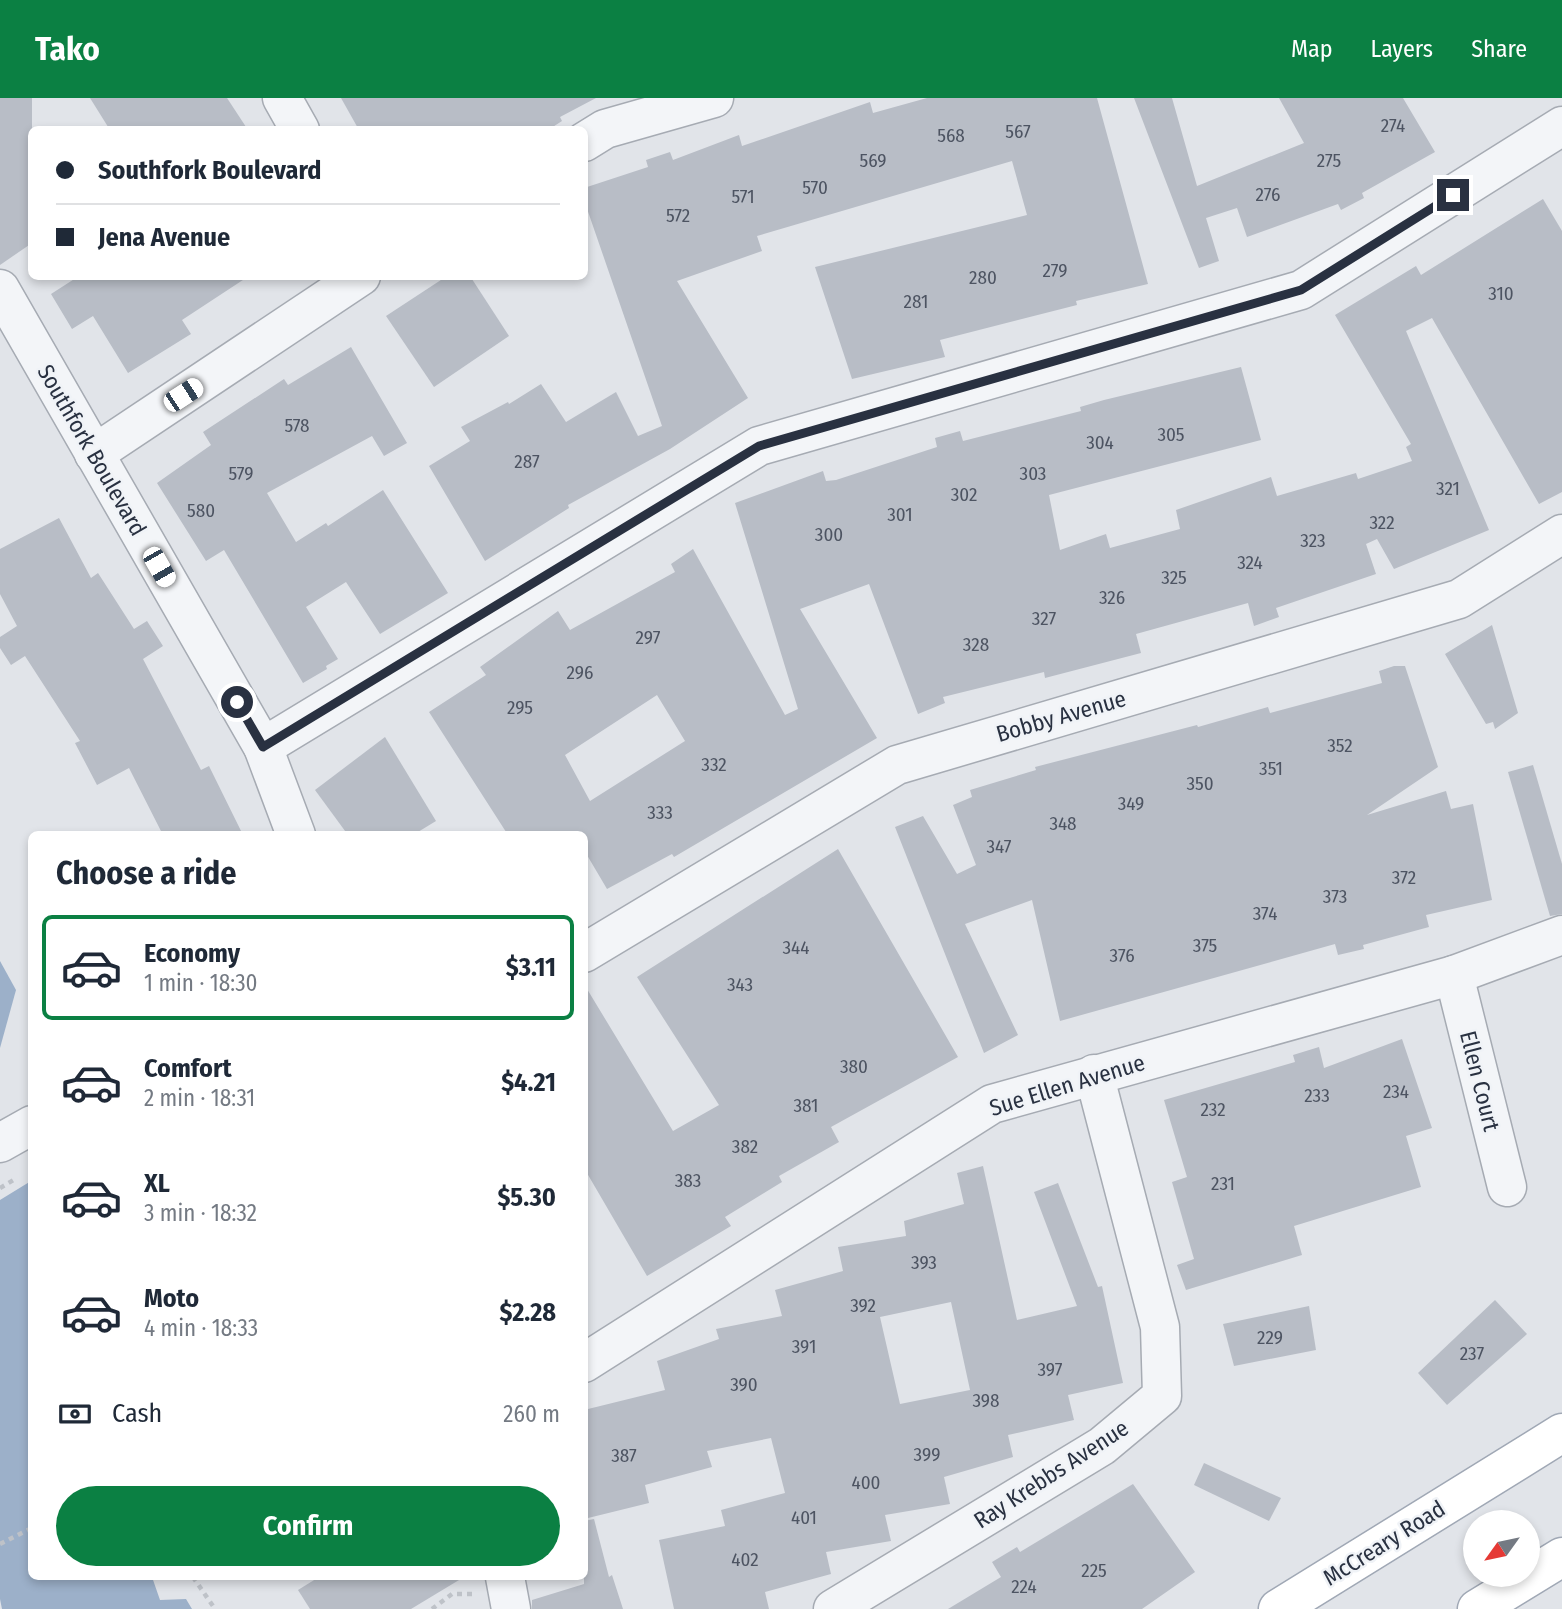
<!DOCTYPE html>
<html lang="en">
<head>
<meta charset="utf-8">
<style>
	body { margin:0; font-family:"Fira Sans Condensed",sans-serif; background:#f6f6f7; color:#1f2937; height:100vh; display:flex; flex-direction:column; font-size:26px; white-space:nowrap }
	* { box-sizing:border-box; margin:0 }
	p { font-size:23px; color:#747a83 }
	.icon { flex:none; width:38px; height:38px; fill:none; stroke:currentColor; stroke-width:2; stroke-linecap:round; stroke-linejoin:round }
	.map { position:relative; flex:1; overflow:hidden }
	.details { position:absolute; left:28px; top:733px; width:560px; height:749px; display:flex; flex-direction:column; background:#fff; border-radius:10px; box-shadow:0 4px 10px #0003 }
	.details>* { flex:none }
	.top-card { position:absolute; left:28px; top:28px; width:560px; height:154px; border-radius:10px; box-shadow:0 4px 10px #0003; display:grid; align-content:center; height:154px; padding:0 28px; background:#fff }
	.needle { width:46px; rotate:237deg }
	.fabs { position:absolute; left:1463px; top:1412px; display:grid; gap:14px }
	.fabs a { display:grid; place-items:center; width:77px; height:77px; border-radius:50%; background:#fff; box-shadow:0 4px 10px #0003; font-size:35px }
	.end { position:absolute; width:32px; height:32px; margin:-16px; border:9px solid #293141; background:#fff; box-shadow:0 0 0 4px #fff }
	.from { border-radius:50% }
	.car { position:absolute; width:21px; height:42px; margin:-21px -10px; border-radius:9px; box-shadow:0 0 5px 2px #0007; background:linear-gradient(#fff 24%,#345 0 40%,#fff 0 76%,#345 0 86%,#fff 0) }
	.top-card b { display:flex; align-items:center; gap:24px; height:66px; font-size:26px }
	.top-card b+b { border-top:2px solid #e0e1e3 }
	.top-card i { width:18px; height:18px; background:#1f2937 }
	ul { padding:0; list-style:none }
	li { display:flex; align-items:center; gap:21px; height:105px; margin:0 14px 10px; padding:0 14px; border:4px solid transparent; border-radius:10px }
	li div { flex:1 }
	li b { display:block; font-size:26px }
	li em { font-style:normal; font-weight:700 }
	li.current { border-color:#0b8043 }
	li>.icon { width:63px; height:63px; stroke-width:1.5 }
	h2 { padding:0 28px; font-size:32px; line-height:84px }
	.pay { display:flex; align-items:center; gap:18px; height:77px; padding:0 28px; font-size:26px }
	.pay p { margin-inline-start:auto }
	.button { display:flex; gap:14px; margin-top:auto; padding:14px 28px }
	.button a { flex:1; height:80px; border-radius:42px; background:#0b8043; color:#fff; font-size:28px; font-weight:700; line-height:80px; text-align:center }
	header { display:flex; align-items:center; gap:42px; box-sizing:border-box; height:98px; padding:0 35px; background:#0b8043; color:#fff }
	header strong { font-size:33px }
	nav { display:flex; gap:38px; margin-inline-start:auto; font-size:24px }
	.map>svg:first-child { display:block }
	.water { fill:#9cb0c9 }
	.building { fill:#b8bdc6; fill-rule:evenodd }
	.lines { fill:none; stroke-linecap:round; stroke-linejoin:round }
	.minor-casing { stroke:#a6abb3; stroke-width:41 }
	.major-casing { stroke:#a0a8b5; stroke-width:41 }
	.path { stroke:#bec2c8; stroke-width:4.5; stroke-dasharray:5 5; stroke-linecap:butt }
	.minor { stroke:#f3f5f8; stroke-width:38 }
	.major { stroke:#fff; stroke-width:38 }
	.route { stroke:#293141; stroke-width:9 }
	.labels { text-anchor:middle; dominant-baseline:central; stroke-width:5; stroke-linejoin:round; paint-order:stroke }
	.number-label { font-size:19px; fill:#4d5462 }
	.street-label { font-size:23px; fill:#293141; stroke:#f0f3f7 }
</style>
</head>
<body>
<header>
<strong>Tako</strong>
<nav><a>Map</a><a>Layers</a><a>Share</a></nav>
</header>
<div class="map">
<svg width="1562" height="1511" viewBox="0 0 1562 1511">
	<rect width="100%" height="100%" fill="#e1e4e9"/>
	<g class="water">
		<path d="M0,863L16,892L0,950Z"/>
		<path d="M31,1083L32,1479H152L160,1502L186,1501L192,1511H2L0,1501V1102Z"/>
	</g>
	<g class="building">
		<path d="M0,0H32V145L0,167Z"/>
		<path d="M90,0H227L248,32H110Z"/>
		<path d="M341,0H596L560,19L562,23L548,32H359Z"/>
		<path d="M927,0H1097L1148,186L1076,203L1077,207L940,242L945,259L852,281L815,169L1027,117L1012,63L757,138L762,153L677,183L748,300L670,351L568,407L569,410L485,463L429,368L470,343L461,329L508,304L509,306L541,286L566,324L616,294L638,338L662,328L584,102V90L648,69L646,62L670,54L673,62L739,37L742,48L870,4L873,15Z"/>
		<path d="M1134,0H1172L1197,88L1304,45L1279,0H1403L1435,54L1362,95L1364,100L1341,112L1338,106L1247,139L1237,110L1206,120L1219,163L1199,170Z"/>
		<path d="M1543,101L1562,133V394L1539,406L1432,220L1406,233L1489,432L1394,471L1377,441L1366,446L1376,476L1276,510L1279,519L1254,528L1248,505L1136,536L1141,555L1045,580L1044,574L943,599L945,605L918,616L869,486L800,511L877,640L674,759L672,756L607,791L584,752V737H508L429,614L486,577L480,569L558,513L570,532L675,474L671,466L693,451L785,617L798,611L735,405L823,373L826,383L836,382L937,349L935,340L960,333L963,343L1081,313L1080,309L1104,302L1241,269L1261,342L1049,397L1060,452L1106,436L1110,450L1180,431L1176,412L1271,379L1277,398L1356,375L1358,381L1412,363L1406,349L1411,346L1335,217L1416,168L1421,177ZM657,597L685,643L590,703L565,657Z"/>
		<path d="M79,178H249L182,222L191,236L128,275L93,218L72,231L51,196Z"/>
		<path d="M447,178H470L509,238L434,289L386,218Z"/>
		<path d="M351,249L407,345L384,358L372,338L267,395L296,444L326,425L328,428L383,392L448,495L380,536L346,484L306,509L338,561L326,568L327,571L303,585L224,452L206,463L157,385L211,347L203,334L284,281L288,287Z"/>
		<path d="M59,420L91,480L98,475L134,531L147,523L163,548L143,561L201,672L209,668L243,737H163L129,670L97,687L75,645L80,643L25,558L11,567L0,550V539L17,528L0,496V451Z"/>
		<path d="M1492,527L1518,615L1495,631L1493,624L1486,626L1445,556Z"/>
		<path d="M1394,568H1405L1438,669L1367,717L1446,693L1451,711L1473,706L1492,802L1426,817L1429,829L1363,847L1364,851L1338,857L1335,846L1060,923L1032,802L965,826L1018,937L984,955L895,729L923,718L957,776L976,767L953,707L972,699L970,692L1036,672L1035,669L1197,627L1198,629L1268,609L1270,615L1382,585L1379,573Z"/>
		<path d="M385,639L436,723L413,737H348L315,692Z"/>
		<path d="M1533,667L1562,766V816L1550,818L1508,674Z"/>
		<path d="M838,751L958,959L831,1029L839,1044L779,1078L782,1084L725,1119L731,1128L647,1178L584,1070V886L673,1033L719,1007L637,879Z"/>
		<path d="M1402,941L1432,1030L1406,1038L1421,1089L1294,1128L1302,1157L1186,1192L1177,1167L1194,1161L1172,1084L1187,1079L1164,1002L1295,964L1293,957L1319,949L1324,970Z"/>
		<path d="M983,1068L1017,1222L1077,1208L1034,1094L1058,1085L1098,1189L1102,1188L1123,1285L1068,1297L1074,1322L1008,1337L1013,1359L944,1379L950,1406L885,1417L891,1443L826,1454L831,1476L765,1494L769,1511H674L659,1442L725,1428L721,1412L785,1395L771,1340L707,1353L712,1369L645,1387L649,1405L584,1421V1312L665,1292L657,1263L719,1241L716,1231L782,1218L775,1192L843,1173L838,1149L906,1138L904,1123L964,1106L957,1075ZM951,1204L970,1292L900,1306L880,1219Z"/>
		<path d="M1495,1202L1527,1236L1447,1307L1418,1275Z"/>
		<path d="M1309,1208L1316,1252L1234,1268L1223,1226Z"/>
		<path d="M1204,1365L1281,1400L1269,1423L1194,1387Z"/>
		<path d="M1133,1386L1195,1474L1142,1511H948L1001,1479L992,1464L1017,1449L1020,1454Z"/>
		<path d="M594,1421L609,1479L612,1477L623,1511H532V1502L584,1486V1423Z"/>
		<path d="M319,1479H464L411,1511H310L298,1492Z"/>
	</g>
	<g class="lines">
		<defs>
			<g id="minor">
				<path d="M282,0L300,32"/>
				<path d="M584,44L605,31L714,0"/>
				<path d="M0,191L263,649L296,737"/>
				<path d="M94,356L361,178"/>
				<path d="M263,649L759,348L1301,192L1562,28"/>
				<path d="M584,855L897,667L1459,501L1562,436"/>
				<path d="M1454,877L1507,1089"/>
				<path d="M0,1045L32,1027"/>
				<path d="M584,1265L992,1006L1454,877L1562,837"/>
				<path d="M505,1479L511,1511"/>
				<path d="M833,1511L1102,1348L1162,1298L1160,1229L1094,976"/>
			</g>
			<g id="major">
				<path d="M1278,1511L1562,1335"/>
				<path d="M1477,1511L1562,1459"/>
			</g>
		</defs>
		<use href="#minor" class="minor-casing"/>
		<use href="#major" class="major-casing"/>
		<g class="path">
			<path d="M0,1090L17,1080"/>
			<path d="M0,1446L32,1430"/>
			<path d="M193,1479L215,1511"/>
			<path d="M432,1511L452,1496H472"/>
		</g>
		<use href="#minor" class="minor"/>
		<use href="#major" class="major"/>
	</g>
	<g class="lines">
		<path class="route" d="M237,604L263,649L759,348L1301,192L1453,97"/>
	</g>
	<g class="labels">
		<g class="number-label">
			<text x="1393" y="27">274</text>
			<text x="1018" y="33">567</text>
			<text x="951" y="37">568</text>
			<text x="873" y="62">569</text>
			<text x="1329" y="62">275</text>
			<text x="815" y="89">570</text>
			<text x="1268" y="96">276</text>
			<text x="743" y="98">571</text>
			<text x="678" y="117">572</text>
			<text x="1055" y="172">279</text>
			<text x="983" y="179">280</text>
			<text x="1501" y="195">310</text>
			<text x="916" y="203">281</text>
			<text x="297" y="327">578</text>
			<text x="1171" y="336">305</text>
			<text x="1100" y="344">304</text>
			<text x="527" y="363">287</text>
			<text x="241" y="375">579</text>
			<text x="1033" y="375">303</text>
			<text x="1448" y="390">321</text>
			<text x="964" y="396">302</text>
			<text x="201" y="412">580</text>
			<text x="900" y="416">301</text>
			<text x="1382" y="424">322</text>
			<text x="829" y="436">300</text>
			<text x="1313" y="442">323</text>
			<text x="1250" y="464">324</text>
			<text x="1174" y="479">325</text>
			<text x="1112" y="499">326</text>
			<text x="1044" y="520">327</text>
			<text x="648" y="539">297</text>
			<text x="976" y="546">328</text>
			<text x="580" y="574">296</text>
			<text x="520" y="609">295</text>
			<text x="1340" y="647">352</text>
			<text x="714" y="666">332</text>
			<text x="1271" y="670">351</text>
			<text x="1200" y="685">350</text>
			<text x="1131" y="705">349</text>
			<text x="660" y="714">333</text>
			<text x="1063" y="725">348</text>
			<text x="999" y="748">347</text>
			<text x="1404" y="779">372</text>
			<text x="1335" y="798">373</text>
			<text x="1265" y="815">374</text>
			<text x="1205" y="847">375</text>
			<text x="796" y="849">344</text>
			<text x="1122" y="857">376</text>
			<text x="740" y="886">343</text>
			<text x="854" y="968">380</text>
			<text x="1396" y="993">234</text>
			<text x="1317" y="997">233</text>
			<text x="806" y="1007">381</text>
			<text x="1213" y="1011">232</text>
			<text x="745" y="1048">382</text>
			<text x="688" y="1082">383</text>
			<text x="1223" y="1085">231</text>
			<text x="924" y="1164">393</text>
			<text x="863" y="1207">392</text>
			<text x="1270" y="1239">229</text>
			<text x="804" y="1248">391</text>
			<text x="1472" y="1255">237</text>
			<text x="1050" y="1271">397</text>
			<text x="744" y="1286">390</text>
			<text x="986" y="1302">398</text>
			<text x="927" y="1356">399</text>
			<text x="624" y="1357">387</text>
			<text x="866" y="1384">400</text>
			<text x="804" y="1419">401</text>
			<text x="745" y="1461">402</text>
			<text x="1094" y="1472">225</text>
			<text x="1024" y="1488">224</text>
		</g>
		<g class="street-label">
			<text transform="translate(92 352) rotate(60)">Southfork Boulevard</text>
			<text transform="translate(1061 618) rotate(-16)">Bobby Avenue</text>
			<text transform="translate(1480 983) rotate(76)">Ellen Court</text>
			<text transform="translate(1067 987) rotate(-17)">Sue Ellen Avenue</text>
			<text transform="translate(1051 1376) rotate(-33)">Ray Krebbs Avenue</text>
			<text transform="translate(1384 1445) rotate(-32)">McCreary Road</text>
		</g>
	</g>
</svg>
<div class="fabs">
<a><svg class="needle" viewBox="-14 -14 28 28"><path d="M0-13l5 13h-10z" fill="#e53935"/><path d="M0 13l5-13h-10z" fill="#747a83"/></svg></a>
</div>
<i class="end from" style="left:237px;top:604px"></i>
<i class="end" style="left:1453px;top:97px"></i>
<i class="car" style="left:183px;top:297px;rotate:57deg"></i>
<i class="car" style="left:159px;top:469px;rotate:150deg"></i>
<div class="top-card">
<b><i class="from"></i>Southfork Boulevard</b>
<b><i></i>Jena Avenue</b>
</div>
<section class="details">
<h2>Choose a ride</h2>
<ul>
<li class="current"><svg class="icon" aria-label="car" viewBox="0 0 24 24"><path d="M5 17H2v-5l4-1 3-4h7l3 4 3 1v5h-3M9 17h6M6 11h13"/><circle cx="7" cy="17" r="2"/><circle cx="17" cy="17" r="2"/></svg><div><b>Economy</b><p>1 min · 18:30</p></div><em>$3.11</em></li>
<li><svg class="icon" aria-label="car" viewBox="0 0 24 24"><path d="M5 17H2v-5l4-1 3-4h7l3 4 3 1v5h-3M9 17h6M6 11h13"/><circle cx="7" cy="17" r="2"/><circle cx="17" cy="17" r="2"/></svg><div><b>Comfort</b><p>2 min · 18:31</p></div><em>$4.21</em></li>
<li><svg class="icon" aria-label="car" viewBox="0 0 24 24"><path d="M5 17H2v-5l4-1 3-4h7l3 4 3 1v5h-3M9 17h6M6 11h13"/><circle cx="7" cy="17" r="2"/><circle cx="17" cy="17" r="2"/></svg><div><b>XL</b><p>3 min · 18:32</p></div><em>$5.30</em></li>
<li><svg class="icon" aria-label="car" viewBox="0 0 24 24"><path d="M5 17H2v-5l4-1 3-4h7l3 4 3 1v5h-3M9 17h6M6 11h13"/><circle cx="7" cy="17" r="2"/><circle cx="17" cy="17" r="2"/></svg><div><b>Moto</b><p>4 min · 18:33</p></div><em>$2.28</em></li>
</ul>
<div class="pay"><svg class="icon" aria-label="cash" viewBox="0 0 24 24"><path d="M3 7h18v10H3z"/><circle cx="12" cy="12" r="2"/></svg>Cash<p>260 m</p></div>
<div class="button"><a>Confirm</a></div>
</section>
</div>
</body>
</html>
